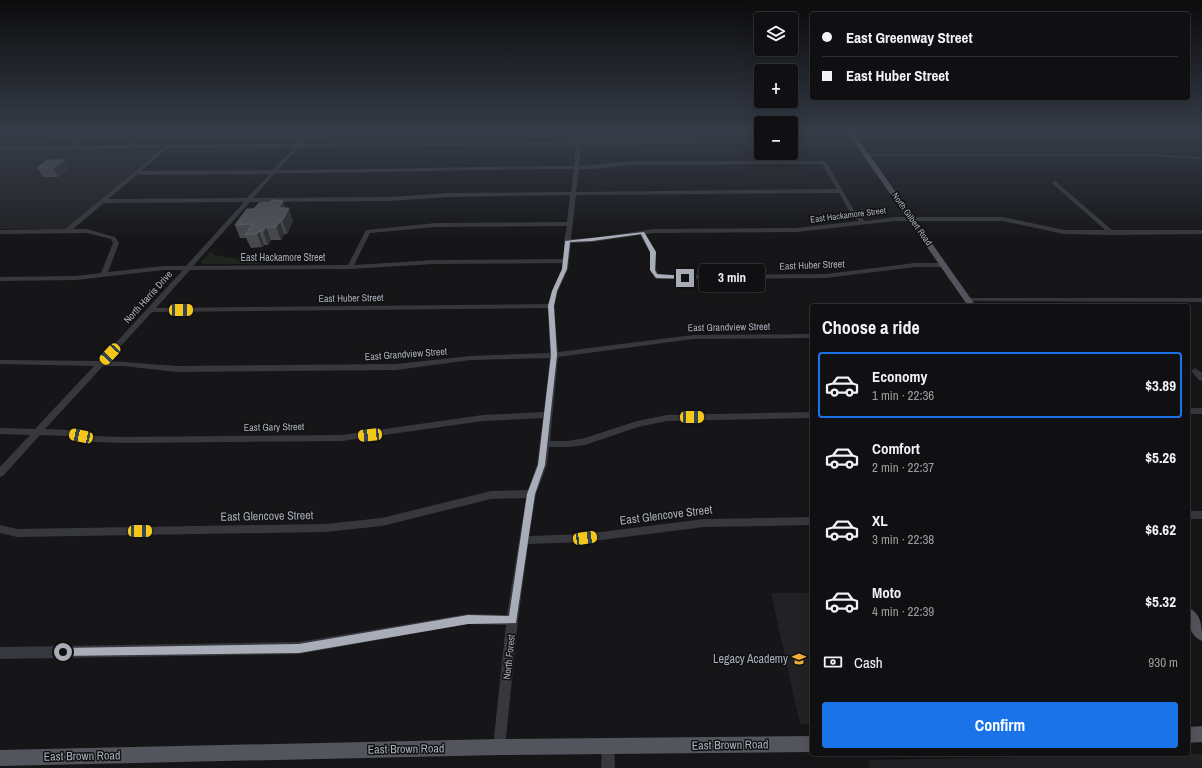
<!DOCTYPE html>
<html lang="en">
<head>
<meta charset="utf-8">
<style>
	body { margin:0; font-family:"Archivo Narrow",sans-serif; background:#1e1e20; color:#f1f3f6; height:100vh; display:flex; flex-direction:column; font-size:15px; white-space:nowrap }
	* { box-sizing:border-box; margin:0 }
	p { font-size:13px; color:#9c9d9f }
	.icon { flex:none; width:22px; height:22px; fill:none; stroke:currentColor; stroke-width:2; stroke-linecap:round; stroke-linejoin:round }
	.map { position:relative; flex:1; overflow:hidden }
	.drawer { position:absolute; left:810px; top:304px; width:380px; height:452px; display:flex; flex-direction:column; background:#101012; border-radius:4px; box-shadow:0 4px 16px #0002,0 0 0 1px #303032 }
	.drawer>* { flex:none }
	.banner { position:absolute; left:810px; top:12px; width:380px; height:88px; border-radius:4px; box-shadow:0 4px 16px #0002,0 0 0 1px #303032; display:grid; align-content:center; height:88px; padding:0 12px; background:#101012 }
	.tools { position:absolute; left:754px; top:12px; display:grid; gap:8px }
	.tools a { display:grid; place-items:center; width:44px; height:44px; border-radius:4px; background:#101012; box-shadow:0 4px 16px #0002,0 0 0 1px #303032; font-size:20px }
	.end { position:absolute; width:18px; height:18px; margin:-9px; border:5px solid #a8adb8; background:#111; box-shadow:0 0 0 2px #111 }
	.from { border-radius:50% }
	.bubble { position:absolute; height:28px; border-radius:4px; background:#101012; box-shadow:0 4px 16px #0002,0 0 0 1px #303032; font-size:13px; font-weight:700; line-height:28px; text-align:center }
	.car { position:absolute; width:12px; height:24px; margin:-12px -6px; border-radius:5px; box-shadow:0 0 3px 1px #0007; background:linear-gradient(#f5c518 24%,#345 0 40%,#f5c518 0 76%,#345 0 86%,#f5c518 0) }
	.banner b { display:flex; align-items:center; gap:14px; height:38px; font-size:15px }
	.banner b+b { border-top:1px solid #303032 }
	.banner i { width:10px; height:10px; background:#f1f3f6 }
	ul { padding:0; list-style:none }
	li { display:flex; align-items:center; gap:12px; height:66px; margin:0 8px 6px; padding:0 4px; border:2px solid transparent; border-radius:4px }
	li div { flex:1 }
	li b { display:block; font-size:15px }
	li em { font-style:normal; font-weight:700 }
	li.selected { border-color:#1a73e8 }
	li>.icon { width:36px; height:36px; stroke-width:1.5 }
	h2 { padding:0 12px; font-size:18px; line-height:48px }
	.pay { display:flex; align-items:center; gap:10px; height:44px; padding:0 12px; font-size:15px }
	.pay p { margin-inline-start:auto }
	.cta { display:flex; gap:8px; margin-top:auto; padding:8px 12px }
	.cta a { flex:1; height:46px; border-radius:4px; background:#1a73e8; color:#fff; font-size:16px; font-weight:700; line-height:46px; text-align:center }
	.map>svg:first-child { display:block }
	.built { fill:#222225 }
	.green { fill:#1e261f }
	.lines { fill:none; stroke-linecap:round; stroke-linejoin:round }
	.minor { fill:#37383d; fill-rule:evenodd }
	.major { fill:#53555c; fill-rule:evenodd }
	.wall { fill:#47494d }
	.shaded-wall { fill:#2f3033 }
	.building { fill:#525359; stroke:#5f6168 }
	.route { fill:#a8adb8 }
	.labels { text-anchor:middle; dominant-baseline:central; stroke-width:3; stroke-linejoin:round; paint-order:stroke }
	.far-street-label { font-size:9px; fill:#a8adb8; stroke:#111113 }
	.street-label { font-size:10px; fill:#a8adb8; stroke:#111113 }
	.near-street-label { font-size:12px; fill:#a8adb8; stroke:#111113 }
	.near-poi-label { font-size:12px; fill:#a8adb8; stroke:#111113; text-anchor:end }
</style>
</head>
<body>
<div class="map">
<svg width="1202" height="768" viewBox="0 0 1202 768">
	<rect width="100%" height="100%" fill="#161618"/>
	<g class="built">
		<path d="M157,148L160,150L69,226L63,229H0V149Z"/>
		<path d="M771,593H812V724H800Z"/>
		<path d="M1202,754V768H870L868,760Z"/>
	</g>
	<g class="green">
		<path d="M0,133H63L50,139L45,145L0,144Z"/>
		<path d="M580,133H655L657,142L579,143Z"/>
		<path d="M210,252L214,253L213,255L268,264H203L201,262Z"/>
	</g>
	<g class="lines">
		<g class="minor">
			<path d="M143,133H148L134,145L296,144L307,133H311L302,144L654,141L653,133H657L659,141H721L761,143V145L721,143L581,145L579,166L632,161H824L826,162L855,212L865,221L895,217H1003L1064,230H1105L1053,184L1052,183L1055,181L1112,230H1202V234L1112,235L1064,234L1003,221H895L797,232L653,233L646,234L656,252V270L659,275L826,274L915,263H943L946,265L943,267H915L826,278L657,279L655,278L650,270V252L640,235L593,242L571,243L568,269L558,291L554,306L558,352L693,335L812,334V338L693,339L558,357L550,441H568L585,438L637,421L667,415L812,412V418L667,421L638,427L585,445L568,447H549L547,465L536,494L529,536L585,534L704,519L812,517V525L704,527L585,542L528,544L518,620L505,747L504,752L499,753L494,752L493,747L506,625L468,624L299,654L0,659V647L299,642L468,614L507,615L526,498L491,499L382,526L325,532L17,537L0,533V525L17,529L325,524L382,518L491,491L528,490L537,465L543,418L483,421L342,441L124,443L94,442L68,436L40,435L3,476L0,477V467L30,435L0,434V428L35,429L94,366L0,364V360L99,361L183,270H164L76,280L0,281V277L76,276L101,273L113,243L111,239L87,233L0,234V230L65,229L163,148L0,149V147L68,146L82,137L84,138V139L73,146L128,145ZM576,145L574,166C475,166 377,170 278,170L299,147ZM294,147L273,170L141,171L168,148ZM822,164L837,189L576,192L579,169H593L632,165ZM574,169L571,192L449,193L388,197L253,198L275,173C375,173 474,169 574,169ZM270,174L247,198L108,199L137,175ZM839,193L851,214L859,221L797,228L653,229L593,238L571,239L576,195ZM570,195L567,222L436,223L366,230L348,265L193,266L250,202L388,201L449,197ZM244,202L186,266H164L108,272L119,243L115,237L87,229H73L104,203ZM567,226L564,241L565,242L563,259L434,260L354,265L370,233L436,227ZM562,263V269L552,291L548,304L156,308L190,270L350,269L434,264ZM548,308L550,353L471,356L396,364L176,366L124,362L107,361L152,312ZM550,358L544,412L483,415L342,435L124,437L94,436L68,430L45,429L103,366H124L176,372L396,370L471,360Z"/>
			<path d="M861,143V145H859L791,146V144Z"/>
			<path d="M865,154H1148L1202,157V159L1148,156H865Z"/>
			<path d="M968,298H1202V302L966,301L965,300L966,299Z"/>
			<path d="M1195,368L1202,373V381L1199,380L1191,371Z"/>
			<rect x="1188" y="408" width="14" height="6"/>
			<rect x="1188" y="511" width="14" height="8"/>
			<path d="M608,740L613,741L614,746L615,768H601L602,746L603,741Z"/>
		</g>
		<g class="major">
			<path d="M848,133H854L976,306H968Z"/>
			<path d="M1188,608C1202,613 1202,628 1202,641C1188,635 1188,621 1188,608Z"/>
			<path d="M1202,726V742L1188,743V727Z"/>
			<path d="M812,736V752L499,755L0,766V750L499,739Z"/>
		</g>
	</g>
	<g class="wall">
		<path d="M48,160L69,169L58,177H43L37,168Z"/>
		<path d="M283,201L285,208L293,221L287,234H284L281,240H271L268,245H264L262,247L251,248L246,238H240L235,225L271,202Z"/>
	</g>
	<g class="shaded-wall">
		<path d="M64,160L69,169L58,177L53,168Z"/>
		<path d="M283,201L287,212L289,208L293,221L287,234L278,208Z"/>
		<path d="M280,221L284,234L281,240L276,227Z"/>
		<path d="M266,227L271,240L268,245L263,231Z"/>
		<path d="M259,231L264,245L262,247L257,234Z"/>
	</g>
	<g class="building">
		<path d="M48,160H64L53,168H37Z"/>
		<path d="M272,200L283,201L278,208H289L282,221H280L276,227H266L263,231H259L257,234L245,235L253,224L235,225L247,209H254L259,203L271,202Z"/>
	</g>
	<linearGradient id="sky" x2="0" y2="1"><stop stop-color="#0c0c0d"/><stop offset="0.55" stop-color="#363c48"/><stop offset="1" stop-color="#363c48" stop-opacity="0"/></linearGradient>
	<rect width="1202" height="240" fill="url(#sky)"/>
	<path class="route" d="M644,232L656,252L655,270L657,274L685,276L687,279L656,278L650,270V252L641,234L592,241L570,242L567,269L557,291L554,306L557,355L545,465L535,494L516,623L468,624L299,653L60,656V649L63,648L299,644L468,615L509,616L527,494L538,465L551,355L548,306L552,291L562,269L565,241Z"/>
	<defs>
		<symbol id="school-bare" viewBox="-9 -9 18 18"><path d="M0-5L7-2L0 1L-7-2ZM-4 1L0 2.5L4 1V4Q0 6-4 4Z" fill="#f2b134" stroke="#111113" stroke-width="2.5" paint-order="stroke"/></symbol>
	</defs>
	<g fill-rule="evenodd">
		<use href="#school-bare" x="789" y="649" width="20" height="20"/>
	</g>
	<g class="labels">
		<g class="far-street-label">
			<text transform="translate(848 215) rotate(-7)">East Hackamore Street</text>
			<text transform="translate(912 219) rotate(55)">North Gilbert Road</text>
		</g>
		<g class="street-label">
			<text x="283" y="257">East Hackamore Street</text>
			<text transform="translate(812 265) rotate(-2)">East Huber Street</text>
			<text transform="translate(148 297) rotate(-48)">North Harris Drive</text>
			<text transform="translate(351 298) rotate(-1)">East Huber Street</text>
			<text transform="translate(729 327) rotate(-1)">East Grandview Street</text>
			<text transform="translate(406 354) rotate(-4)">East Grandview Street</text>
			<text transform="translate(274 427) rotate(-1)">East Gary Street</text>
			<text transform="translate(509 657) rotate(-84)">North Forest</text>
		</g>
		<g class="near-street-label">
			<text transform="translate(666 515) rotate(-7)">East Glencove Street</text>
			<text transform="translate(267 516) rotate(-1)">East Glencove Street</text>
			<text transform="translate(730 745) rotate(-1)">East Brown Road</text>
			<text transform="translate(406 749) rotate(-1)">East Brown Road</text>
			<text transform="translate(82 756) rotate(-1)">East Brown Road</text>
		</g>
		<g class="near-poi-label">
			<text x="788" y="659">Legacy Academy</text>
		</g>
	</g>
</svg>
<div class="tools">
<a><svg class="icon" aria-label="layers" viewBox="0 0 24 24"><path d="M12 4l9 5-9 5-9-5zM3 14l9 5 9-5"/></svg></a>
<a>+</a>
<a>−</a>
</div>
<i class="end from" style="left:63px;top:652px"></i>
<i class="end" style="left:685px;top:278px"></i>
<div class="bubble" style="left:699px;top:264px;width:66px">3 min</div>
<i class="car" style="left:181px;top:310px;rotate:89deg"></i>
<i class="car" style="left:110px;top:354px;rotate:223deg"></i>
<i class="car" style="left:692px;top:417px;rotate:89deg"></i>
<i class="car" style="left:370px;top:435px;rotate:264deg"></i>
<i class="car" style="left:81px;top:436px;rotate:282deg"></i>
<i class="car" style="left:140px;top:531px;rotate:89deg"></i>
<i class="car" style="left:585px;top:538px;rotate:82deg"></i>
<div class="banner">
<b><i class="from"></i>East Greenway Street</b>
<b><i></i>East Huber Street</b>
</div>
<section class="drawer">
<h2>Choose a ride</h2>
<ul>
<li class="selected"><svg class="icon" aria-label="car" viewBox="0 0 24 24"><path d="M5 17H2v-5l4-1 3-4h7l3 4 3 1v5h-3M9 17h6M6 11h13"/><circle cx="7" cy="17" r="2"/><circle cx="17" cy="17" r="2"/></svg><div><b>Economy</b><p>1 min · 22:36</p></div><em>$3.89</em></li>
<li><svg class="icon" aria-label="car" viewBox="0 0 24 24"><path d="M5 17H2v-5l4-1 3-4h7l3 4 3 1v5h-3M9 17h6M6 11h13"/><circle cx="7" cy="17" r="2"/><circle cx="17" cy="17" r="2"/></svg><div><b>Comfort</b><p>2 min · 22:37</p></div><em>$5.26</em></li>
<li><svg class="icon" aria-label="car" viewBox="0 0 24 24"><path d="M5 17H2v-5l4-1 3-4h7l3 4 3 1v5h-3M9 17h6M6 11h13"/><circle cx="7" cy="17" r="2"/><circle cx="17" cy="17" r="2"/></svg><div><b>XL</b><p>3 min · 22:38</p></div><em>$6.62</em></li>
<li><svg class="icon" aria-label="car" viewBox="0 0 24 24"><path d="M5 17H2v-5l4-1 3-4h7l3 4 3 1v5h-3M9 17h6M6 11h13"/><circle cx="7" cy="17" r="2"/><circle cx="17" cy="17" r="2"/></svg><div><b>Moto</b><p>4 min · 22:39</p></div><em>$5.32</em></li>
</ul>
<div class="pay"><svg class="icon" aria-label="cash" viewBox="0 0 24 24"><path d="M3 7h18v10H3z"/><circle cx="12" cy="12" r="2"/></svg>Cash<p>930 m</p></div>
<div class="cta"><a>Confirm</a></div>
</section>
</div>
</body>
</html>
